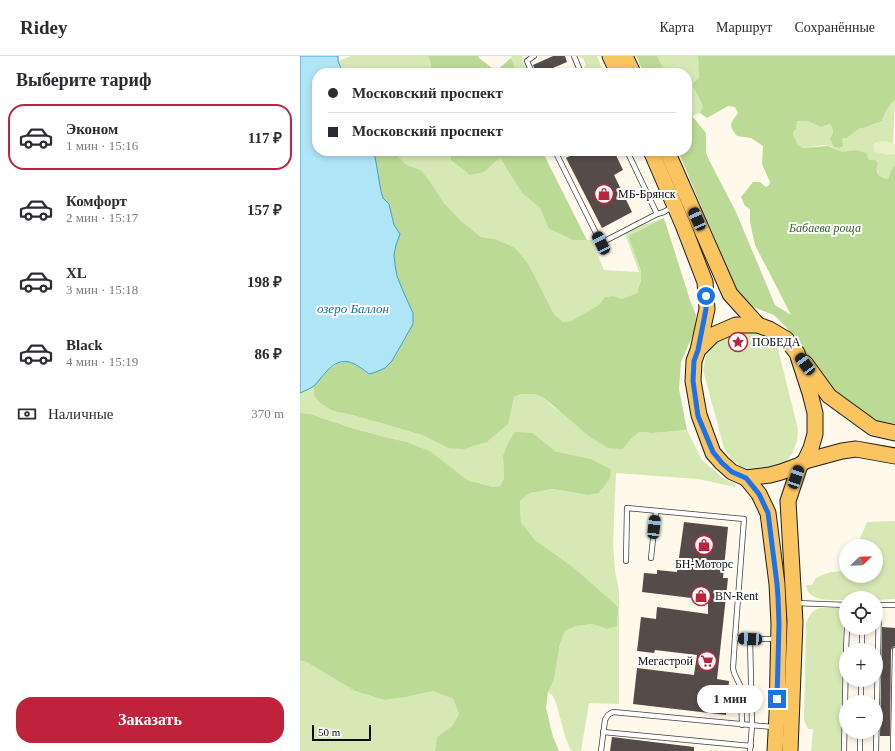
<!DOCTYPE html>
<html lang="ru">
<head>
<meta charset="utf-8">
<style>
	body { margin:0; font-family:"Times New Roman",serif; background:#f7f7f7; color:#2b2b33; height:100vh; display:flex; flex-direction:column; font-size:15px; white-space:nowrap }
	* { box-sizing:border-box; margin:0 }
	p { font-size:13px; color:#7c7c81 }
	.icon { flex:none; width:22px; height:22px; fill:none; stroke:currentColor; stroke-width:2; stroke-linecap:round; stroke-linejoin:round }
	.map { position:relative; flex:1; overflow:hidden }
	.sheet { display:flex; flex-direction:column; background:#fff; width:300px }
	.sheet>* { flex:none }
	.banner { position:absolute; left:12px; top:12px; width:380px; height:88px; border-radius:16px; box-shadow:0 2px 6px #0003; display:grid; align-content:center; height:88px; padding:0 16px; background:#fff }
	.needle { width:26px; rotate:67deg }
	.fabs { position:absolute; left:539px; top:483px; display:grid; gap:8px }
	.fabs a { display:grid; place-items:center; width:44px; height:44px; border-radius:50%; background:#fff; box-shadow:0 2px 6px #0003; font-size:20px }
	.scale { position:absolute; left:12px; bottom:10px; width:59px; box-sizing:border-box; padding-left:4px; border:2px solid #0c0c0c; border-top:0; font-size:11px; line-height:14px; white-space:nowrap; color:#0c0c0c; -webkit-text-stroke:3px #fff; paint-order:stroke }
	.end { position:absolute; width:18px; height:18px; margin:-9px; border:5px solid #1a73e8; background:#fff; box-shadow:0 0 0 2px #fff }
	.from { border-radius:50% }
	.bubble { position:absolute; height:28px; border-radius:14px; background:#fff; box-shadow:0 2px 6px #0003; font-size:13px; font-weight:600; line-height:28px; text-align:center }
	.car { position:absolute; width:12px; height:24px; margin:-12px -6px; border-radius:5px; box-shadow:0 0 3px 1px #0007; background:linear-gradient(#222 24%,#8ab4d8 0 40%,#222 0 76%,#8ab4d8 0 86%,#222 0) }
	.banner b { display:flex; align-items:center; gap:14px; height:38px; font-size:15px }
	.banner b+b { border-top:1px solid #e1e1e2 }
	.banner i { width:10px; height:10px; background:#2b2b33 }
	ul { padding:0; list-style:none }
	li { display:flex; align-items:center; gap:12px; height:66px; margin:0 8px 6px; padding:0 8px; border:2px solid transparent; border-radius:16px }
	li div { flex:1 }
	li b { display:block; font-size:15px }
	li em { font-style:normal; font-weight:600 }
	li.selected { border-color:#be233b }
	li>.icon { width:36px; height:36px; stroke-width:1.5 }
	h2 { padding:0 16px; font-size:18px; line-height:48px }
	.pay { display:flex; align-items:center; gap:10px; height:44px; padding:0 16px; font-size:15px }
	.pay p { margin-inline-start:auto }
	.cta { display:flex; gap:8px; margin-top:auto; padding:8px 16px }
	.cta a { flex:1; height:46px; border-radius:16px; background:#be233b; color:#fff; font-size:16px; font-weight:600; line-height:46px; text-align:center }
	header { display:flex; align-items:center; gap:24px; box-sizing:border-box; height:56px; padding:0 20px; background:#fff; border-bottom:1px solid #e1e1e2 }
	header strong { font-size:19px }
	nav { display:flex; gap:22px; margin-inline-start:auto; font-size:14px }
	main { display:flex; flex:1; min-height:0 }
	.map>svg:first-child { display:block }
	.green { fill:#d6e9b5 }
	.forest { fill:#bbda95 }
	.pitch { fill:#e7f0c7 }
	.water { fill:#b0e4f7; stroke:#36a2cf }
	.building { fill:#554c49 }
	.lines { fill:none; stroke-linecap:round; stroke-linejoin:round }
	.lane-casing { stroke:#3f3f3f; stroke-width:6 }
	.primary-casing { stroke:#1d1d1d; stroke-width:17 }
	.lane { stroke:#fff; stroke-width:4.5 }
	.primary { stroke:#fac461; stroke-width:15 }
	.route { stroke:#1a73e8; stroke-width:5 }
	.labels { text-anchor:middle; dominant-baseline:central; stroke-width:4; stroke-linejoin:round; paint-order:stroke }
	.poi-label { font-size:12px; fill:#0c0c0c; stroke:#fff; text-anchor:start }
	.park-label { font-size:12px; font-style:italic; fill:#33651c; stroke:#fff }
	.water-label { font-size:13px; font-style:italic; fill:#15729f; stroke:#fff }
</style>
</head>
<body>
<header>
<strong>Ridey</strong>
<nav><a>Карта</a><a>Маршрут</a><a>Сохранённые</a></nav>
</header>
<main>
<section class="sheet">
<h2>Выберите тариф</h2>
<ul>
<li class="selected"><svg class="icon" aria-label="car" viewBox="0 0 24 24"><path d="M5 17H2v-5l4-1 3-4h7l3 4 3 1v5h-3M9 17h6M6 11h13"/><circle cx="7" cy="17" r="2"/><circle cx="17" cy="17" r="2"/></svg><div><b>Эконом</b><p>1 мин · 15:16</p></div><em>117 ₽</em></li>
<li><svg class="icon" aria-label="car" viewBox="0 0 24 24"><path d="M5 17H2v-5l4-1 3-4h7l3 4 3 1v5h-3M9 17h6M6 11h13"/><circle cx="7" cy="17" r="2"/><circle cx="17" cy="17" r="2"/></svg><div><b>Комфорт</b><p>2 мин · 15:17</p></div><em>157 ₽</em></li>
<li><svg class="icon" aria-label="car" viewBox="0 0 24 24"><path d="M5 17H2v-5l4-1 3-4h7l3 4 3 1v5h-3M9 17h6M6 11h13"/><circle cx="7" cy="17" r="2"/><circle cx="17" cy="17" r="2"/></svg><div><b>XL</b><p>3 мин · 15:18</p></div><em>198 ₽</em></li>
<li><svg class="icon" aria-label="car" viewBox="0 0 24 24"><path d="M5 17H2v-5l4-1 3-4h7l3 4 3 1v5h-3M9 17h6M6 11h13"/><circle cx="7" cy="17" r="2"/><circle cx="17" cy="17" r="2"/></svg><div><b>Black</b><p>4 мин · 15:19</p></div><em>86 ₽</em></li>
</ul>
<div class="pay"><svg class="icon" aria-label="cash" viewBox="0 0 24 24"><path d="M3 7h18v10H3z"/><circle cx="12" cy="12" r="2"/></svg>Наличные<p>370 m</p></div>
<div class="cta"><a>Заказать</a></div>
</section>
<div class="map">
<svg width="595" height="695" viewBox="0 0 595 695">
	<rect width="100%" height="100%" fill="#fff9ec"/>
	<g class="green">
		<path d="M51,0H128L130,5L132,17H43L38,5Z"/>
		<path d="M212,0H222L224,8L228,17H217L211,2Z"/>
		<path d="M279,0H297L304,17H287L284,11L286,10L283,2H280Z"/>
		<path d="M357,0H398L399,22L392,28L403,50L400,57L392,60L387,56V17H366Z"/>
		<path d="M595,44L593,88H595V109L591,114L588,123H583L579,120L576,111L557,94C552,95 545,97 541,96C537,95 533,91 529,90C514,86 498,103 493,77L496,73L497,65H507L521,71L530,68L533,72V78L542,82H547L560,72H564L582,65C585,56 588,50 595,44Z"/>
		<path d="M92,95H149L151,104L184,116L200,102L222,137L240,152L248,172L287,184H291L304,214L339,216L324,175L364,162L328,180L341,215V224L337,237L322,243L314,240L306,241L300,248L271,265L263,266L254,258L229,209L195,183L181,181L161,165L144,147L131,127L121,114L107,109Z"/>
		<path d="M432,273L459,275L470,282L478,293L498,373L497,385L493,396L486,406L476,412L452,415L440,410L431,403L424,392L403,314L406,300L411,288Z"/>
		<path d="M14,330V339L33,355L56,360L122,379L148,392L174,390L183,387L211,351L214,341L221,338H234L244,342L252,350L267,361L323,393L331,383L339,376L353,377L387,374L402,404L423,422L436,428L435,431L398,423L316,417L313,488L315,515L319,534V648L289,647L281,695H273L270,693L265,680L256,647L253,640L248,636L254,624L260,588L265,575L276,570L292,568L307,573L273,511L235,484L221,466L220,445L230,437L253,433L288,439L311,413L291,403L255,395L233,377L203,400L204,422L200,430L192,431L179,427L169,425L130,395L107,386L85,381L52,372L10,358L0,357V337Z"/>
		<path d="M595,465V543L576,544V542H546V544C533,544 508,547 506,529H512L515,523L522,519L531,516L541,515L546,510V520H576V490H557L567,466Z"/>
		<path d="M520,552H544L541,695H511L513,673H508L504,664L506,567C509,560 512,554 520,552Z"/>
		<path d="M0,604L8,607L55,635L84,644L106,641L133,635L153,643L159,658L152,670L137,681L135,695H0Z"/>
	</g>
	<g class="forest">
		<path d="M128,0H178L179,2L196,15L211,2L217,17H132L130,5Z"/>
		<path d="M336,0H357L366,17H344Z"/>
		<path d="M398,0H595V44C588,50 585,56 582,65L564,72H560L547,82H542L543,90L539,92L534,91L530,82C534,77 534,74 530,68L521,71L507,65H497L496,73L493,77L494,81L498,89L503,92L528,90L542,96L557,94L566,97L569,104H575L578,107C574,116 579,122 588,123L591,114L595,109V371L575,366L533,334L487,272L474,259L458,253L446,247L438,237L378,95H387V56L392,60L406,77V97L410,106L436,156L475,249L491,259L455,189L450,166V153L445,150L441,141L453,126H460L466,131L469,129L470,126L462,108L463,90L451,82L437,80C428,69 430,68 438,57L435,51L428,50L407,62L400,57L403,50L392,28L399,22Z"/>
		<path d="M74,95H92L107,109L121,114L131,127L144,147L161,165L181,181L195,183L215,192L229,209L254,258L263,266L271,265L300,248L305,241L314,240L322,243L337,237L341,224V215L328,180L364,162L390,244L396,259L395,274L381,306L379,333L387,374L353,377L339,376L331,383L323,393L308,392L290,381L244,342L234,338H221L214,341L208,368L187,386L164,393L148,392L122,379L56,360L33,355L19,346L14,339V330L28,314L38,307L47,305L54,307L69,318L92,305L113,268V257L103,235L97,220L95,209L94,199L96,189L100,178L94,169L89,148L83,142L81,135Z"/>
		<path d="M149,95H242L287,184H273L248,172L240,152L222,137L200,102L184,116L170,119L151,104Z"/>
		<path d="M0,357L10,358L52,372L85,381L107,386L130,395L169,425L179,427L192,431L200,430L204,422L203,400L209,385L215,376L233,377L255,395L291,403L311,413L310,422L303,432L298,437L288,439L253,433L230,437L220,445L221,466L235,484L273,511L318,551L317,570L307,573L292,568L276,570L265,575L260,588L254,624L248,636L246,652L253,681L259,695H135L137,681L152,670L159,658L153,643L133,635L106,641L84,644L55,635L8,607L0,604Z"/>
	</g>
	<path class="pitch" d="M579,85L591,86L595,88V98C586,100 582,98 574,95V87Z"/>
	<path class="water" d="M0,0H38V5L43,17H17V95H74L81,135L83,142L89,148L94,169L100,178L96,189L94,199L95,209L97,220L103,235L113,257V268L92,305L85,312L76,316L69,318C54,306 42,298 26,316C22,320 18,326 14,330C10,333 4,335 0,337Z"/>
	<g class="building">
		<path d="M253,0H265L267,6L241,17H236L233,9Z"/>
		<path d="M279,95H314L323,114L314,119L332,156L302,172L266,102Z"/>
		<path d="M384,466L428,471L423,522H428L417,623L429,625L426,659L333,648L337,612L394,619L397,599L355,594L354,597L337,595L341,561L356,563L357,551L408,558V544L342,536L344,517L357,518V514L377,516Z"/>
		<path d="M582,571L595,572V590L592,592L591,594L590,680H580Z"/>
		<path d="M312,681L394,691V695H310Z"/>
	</g>
	<g class="lines">
		<defs>
			<g id="lane">
				<path d="M274,0L281,17"/>
				<path d="M232,17L227,5L234,0"/>
				<path d="M255,95L301,187L357,158L327,95"/>
				<path d="M357,158L364,156L373,150"/>
				<path d="M351,502L356,455"/>
				<path d="M326,505L327,452L444,463L435,582"/>
				<path d="M496,547L546,549"/>
				<path d="M577,549H595"/>
				<path d="M450,583H477"/>
				<path d="M546,594L547,572"/>
				<path d="M562,594V572"/>
				<path d="M561,646V624"/>
				<path d="M442,669L441,632C439,625 434,620 433,612L435,582L450,583L452,670L450,695"/>
				<path d="M303,676L451,690"/>
				<path d="M301,695L305,664L308,659L313,656L473,671"/>
				<path d="M544,695L546,598"/>
				<path d="M560,695V676"/>
				<path d="M576,695L579,549"/>
				<path d="M593,695L595,594"/>
			</g>
			<g id="primary">
				<path d="M310,0L318,17"/>
				<path d="M325,0L333,17"/>
				<path d="M351,95L383,169L405,226L407,253L398,294L394,305L393,325L399,359L413,397L422,407L432,416L446,422L470,419L481,416L500,409L505,405L511,392L515,378V357L510,337L497,297L486,283L469,273L458,269H436L413,279L398,294"/>
				<path d="M367,95L430,238L458,269"/>
				<path d="M505,307L529,340L573,372L595,377"/>
				<path d="M505,405L542,395L556,393L595,400"/>
				<path d="M446,422L459,438L468,457L477,528L479,568L477,659L475,695"/>
				<path d="M490,695L495,566L488,445L500,409"/>
			</g>
		</defs>
		<use href="#lane" class="lane-casing"/>
		<use href="#primary" class="primary-casing"/>
		<use href="#lane" class="lane"/>
		<use href="#primary" class="primary"/>
	</g>
	<g class="lines">
		<path class="route" d="M406,240V253L398,294L394,305L393,325L398,360L413,396L422,407L432,416L446,422L459,438L468,457L477,528L478,541L479,568L477,643"/>
	</g>
	<defs>
		<symbol id="shop-ring" viewBox="-11 -11 22 22"><circle r="9.5" fill="#fff" stroke="#be233b" stroke-width="1.5"/><path d="M-5-2.5h2.3a2.7 3.5 0 0 1 5.4 0H5L5.5 6h-11ZM-1.5-2.5h3a1.5 2.3 0 0 0-3 0Z" fill="#be233b"/></symbol>
		<symbol id="sight-ring" viewBox="-11 -11 22 22"><circle r="9.5" fill="#fff" stroke="#be233b" stroke-width="1.5"/><path d="M0-6L1.8-2.2L6-1.7L2.9 1.2L3.7 5.4L0 3.3L-3.7 5.4L-2.9 1.2L-6-1.7L-1.8-2.2Z" fill="#be233b"/></symbol>
		<symbol id="supermarket-ring" viewBox="-11 -11 22 22"><circle r="9.5" fill="#fff" stroke="#be233b" stroke-width="1.5"/><path d="M-6-5.5h2.5l.6 2H6L4.5 2H-2.5L-4.4-4H-6ZM-1.5 3.2a1.3 1.3 0 1 0 .1 0ZM3 3.2a1.3 1.3 0 1 0 .1 0Z" fill="#be233b"/></symbol>
	</defs>
	<g fill-rule="evenodd">
		<use href="#shop-ring" x="293" y="127" width="22" height="22"/>
		<use href="#sight-ring" x="427" y="275" width="22" height="22"/>
		<use href="#shop-ring" x="393" y="478" width="22" height="22"/>
		<use href="#shop-ring" x="390" y="529" width="22" height="22"/>
		<use href="#supermarket-ring" x="396" y="594" width="22" height="22"/>
	</g>
	<g class="labels">
		<g class="poi-label">
			<text x="318" y="138">МБ-Брянск</text>
			<text x="452" y="286">ПОБЕДА</text>
			<text x="404" y="508" text-anchor="middle">БН-Моторс</text>
			<text x="415" y="540">BN-Rent</text>
			<text x="393" y="605" text-anchor="end">Мегастрой</text>
		</g>
		<g class="park-label">
			<text x="525" y="172">Бабаева роща</text>
		</g>
		<g class="water-label">
			<text x="53" y="252">озеро Баллон</text>
		</g>
	</g>
</svg>
<div class="fabs">
<a><svg class="needle" viewBox="-14 -14 28 28"><path d="M0-13l5 13h-10z" fill="#e53935"/><path d="M0 13l5-13h-10z" fill="#7c7c81"/></svg></a>
<a><svg class="icon" aria-label="locate" viewBox="0 0 24 24"><circle cx="12" cy="12" r="6"/><path d="M12 2v4M12 18v4M2 12h4M18 12h4"/></svg></a>
<a>+</a>
<a>−</a>
</div>
<div class="scale">50 m</div>
<i class="end from" style="left:406px;top:240px"></i>
<i class="end" style="left:477px;top:643px"></i>
<div class="bubble" style="left:397px;top:629px;width:66px">1 мин</div>
<i class="car" style="left:397px;top:163px;rotate:336deg"></i>
<i class="car" style="left:301px;top:187px;rotate:334deg"></i>
<i class="car" style="left:505px;top:308px;rotate:323deg"></i>
<i class="car" style="left:496px;top:421px;rotate:18deg"></i>
<i class="car" style="left:354px;top:471px;rotate:6deg"></i>
<i class="car" style="left:450px;top:583px;rotate:273deg"></i>
<div class="banner">
<b><i class="from"></i>Московский проспект</b>
<b><i></i>Московский проспект</b>
</div>
</div>
</main>
</body>
</html>
